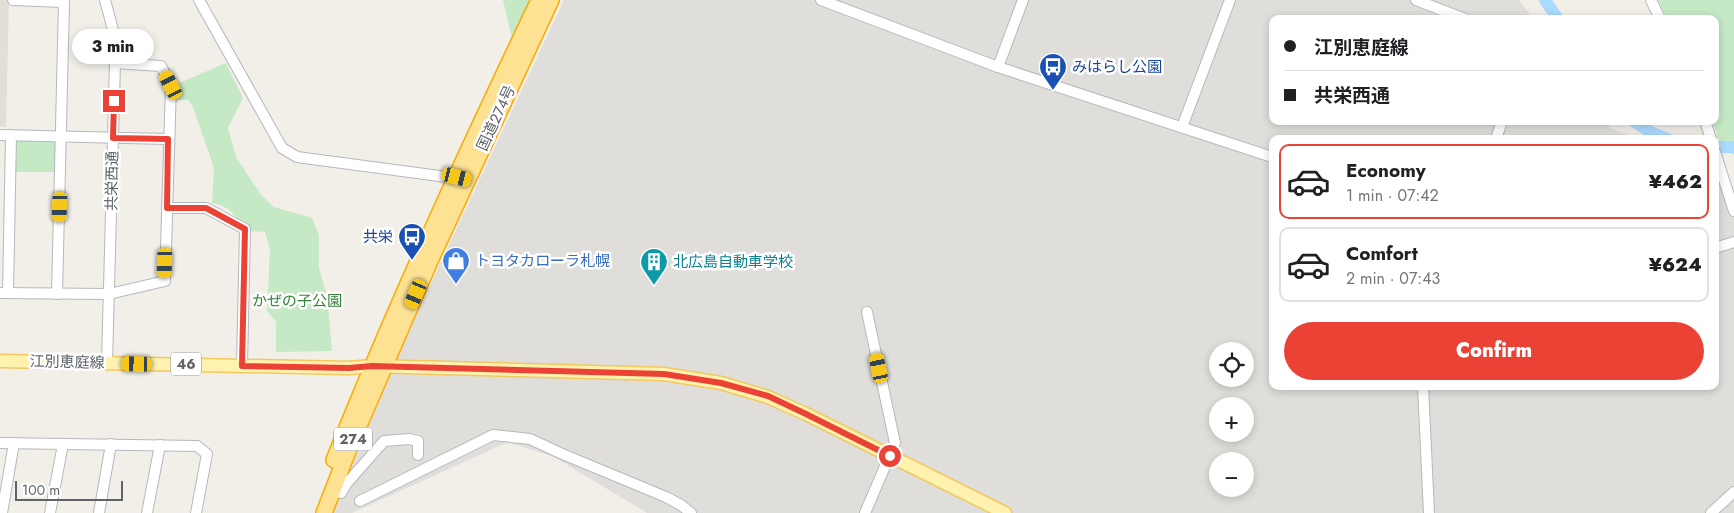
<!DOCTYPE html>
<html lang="en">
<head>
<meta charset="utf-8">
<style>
	body { margin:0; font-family:Jost,"Noto Sans JP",sans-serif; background:#f2f2f2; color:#202124; height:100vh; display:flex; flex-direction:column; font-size:19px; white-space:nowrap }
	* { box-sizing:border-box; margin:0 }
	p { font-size:16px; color:#757577 }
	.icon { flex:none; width:28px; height:28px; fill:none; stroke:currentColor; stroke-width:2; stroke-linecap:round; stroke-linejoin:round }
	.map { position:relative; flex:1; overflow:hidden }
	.sheet { position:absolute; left:1269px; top:135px; width:450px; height:255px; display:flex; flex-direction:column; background:#fff; border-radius:10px; box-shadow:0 2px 8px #0003 }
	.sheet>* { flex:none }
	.hud { position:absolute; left:1269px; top:15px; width:450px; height:110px; border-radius:10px; box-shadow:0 2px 8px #0003; display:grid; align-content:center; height:110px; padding:0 15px; background:#fff }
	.buttons { position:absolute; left:1209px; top:342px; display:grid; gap:10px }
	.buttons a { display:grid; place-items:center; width:45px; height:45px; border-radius:50%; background:#fff; box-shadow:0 2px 8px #0003; font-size:25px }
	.scale { position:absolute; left:15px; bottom:12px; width:108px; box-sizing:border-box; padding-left:5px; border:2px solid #5f6368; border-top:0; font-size:14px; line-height:18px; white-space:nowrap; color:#5f6368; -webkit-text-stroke:4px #fff; paint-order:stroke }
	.end { position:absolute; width:22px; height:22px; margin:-11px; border:6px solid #ea4335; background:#fff; box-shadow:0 0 0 2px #fff }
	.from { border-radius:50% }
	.bubble { position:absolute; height:35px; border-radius:18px; background:#fff; box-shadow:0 2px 8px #0003; font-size:16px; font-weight:800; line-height:35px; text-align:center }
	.car { position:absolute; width:15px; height:30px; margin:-15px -8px; border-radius:6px; box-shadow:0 0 4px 1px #0007; background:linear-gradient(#f5c518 24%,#345 0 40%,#f5c518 0 76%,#345 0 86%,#f5c518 0) }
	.hud b { display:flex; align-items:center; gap:18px; height:48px; font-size:19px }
	.hud b+b { border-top:1px solid #e0e0e0 }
	.hud i { width:12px; height:12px; background:#202124 }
	ul { padding:9px 0 0; list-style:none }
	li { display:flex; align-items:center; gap:15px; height:75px; margin:0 10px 8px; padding:0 5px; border:2px solid #e0e0e0; border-radius:10px }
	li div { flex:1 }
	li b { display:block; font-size:19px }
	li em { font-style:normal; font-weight:800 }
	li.selected { border-color:#ea4335 }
	li>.icon { width:45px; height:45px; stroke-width:1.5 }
	.primary-button { display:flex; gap:10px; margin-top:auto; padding:10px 15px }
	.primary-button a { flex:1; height:58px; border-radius:30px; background:#ea4335; color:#fff; font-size:20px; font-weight:800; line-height:58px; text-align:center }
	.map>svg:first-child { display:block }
	.industrial { fill:#e0deda; fill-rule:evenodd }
	.education { fill:#e1ded6 }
	.green { fill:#c5e8c5 }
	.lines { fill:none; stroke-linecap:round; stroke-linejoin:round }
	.river { stroke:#aadaff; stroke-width:12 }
	.minor-casing { stroke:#b5b8bc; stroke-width:12 }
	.major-casing { stroke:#f2c960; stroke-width:15 }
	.highway-casing { stroke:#f9ab00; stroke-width:18 }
	.minor { stroke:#fff; stroke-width:10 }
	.major { stroke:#fff2af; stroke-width:12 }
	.highway { stroke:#fde293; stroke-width:15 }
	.route { stroke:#ea4335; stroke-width:6 }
	.labels { text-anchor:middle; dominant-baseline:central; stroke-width:5; stroke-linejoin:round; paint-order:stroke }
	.shield { fill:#fff; stroke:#8f9295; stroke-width:1 }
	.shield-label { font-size:14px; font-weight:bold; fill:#5f6368 }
	.transit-label { font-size:15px; fill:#164399; stroke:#fff; text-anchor:start }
	.street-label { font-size:15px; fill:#5f6368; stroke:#fff }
	.shop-label { font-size:15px; fill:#366cbe; stroke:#fff; text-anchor:start }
	.culture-label { font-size:15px; fill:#0d838f; stroke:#fff; text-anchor:start }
	.park-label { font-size:15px; fill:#348238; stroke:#fff }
</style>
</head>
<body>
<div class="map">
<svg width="1734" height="513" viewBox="0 0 1734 513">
	<rect width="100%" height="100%" fill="#f1efe8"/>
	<path class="industrial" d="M564,0H1519L1533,19H1272V121H1605L1610,128L1638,139H1272V386H1715V167L1734,212V513H647L554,457L508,442L352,513H332L415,317ZM1218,351H1245V379H1218ZM1218,406H1245V434H1218ZM1218,461H1245V489H1218Z"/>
	<path class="education" d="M0,0H9L6,127H0Z"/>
	<g class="green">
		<path d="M503,0H539L515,51Z"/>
		<path d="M1658,0H1734V155L1722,148L1712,121H1715V19H1667Z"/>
		<path d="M226,63L243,98L228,128L236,157L261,195L274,207L312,218L319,235V268L327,296L332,351L276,352V322L267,311L270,249L265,232L248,231C238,218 229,205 212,203L214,168L193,107L188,100H176L177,84Z"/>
		<path d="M11,135L62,137L61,172H10Z"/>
	</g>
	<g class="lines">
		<g class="river">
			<path d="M1545,0L1558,19"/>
			<path d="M1634,121L1650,132L1668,139"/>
			<path d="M1715,147H1734"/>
		</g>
		<defs>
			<g id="minor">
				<path d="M13,0L64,2L57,294"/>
				<path d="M105,0L113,30L115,63L107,363"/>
				<path d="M199,0L282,148L297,157L462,179"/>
				<path d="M821,0L998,67L1272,157"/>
				<path d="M1416,0L1465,19"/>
				<path d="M1651,0L1660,19"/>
				<path d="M998,67L1023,0"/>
				<path d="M1705,121L1711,139"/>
				<path d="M1182,127L1230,0"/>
				<path d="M0,135L168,139"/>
				<path d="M1496,139L1502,121"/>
				<path d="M1715,152L1734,211"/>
				<path d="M167,208H206L245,229L242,365"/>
				<path d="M1715,248L1734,242"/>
				<path d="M0,293L109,294L165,281L171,85L161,66L115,63"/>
				<path d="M8,293L11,135"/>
				<path d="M1423,386L1429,513"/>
				<path d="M0,443L197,446L207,454L196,513"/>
				<path d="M332,490L341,493L347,483L384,441L409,439L418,441V455"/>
				<path d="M360,501L493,435L530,439L560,453L666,497L681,505L691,513"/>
				<path d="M2,513L14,443"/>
				<path d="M50,513L63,444"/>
				<path d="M99,513L111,444"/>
				<path d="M147,513L160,445"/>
				<path d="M865,513L895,443L867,312"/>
				<path d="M1711,513L1734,492"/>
			</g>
			<path id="major" d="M0,361L349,368L372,366L664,374L721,383L768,397L806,414L1005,513"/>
			<g id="highway">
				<path d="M334,460C396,304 467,151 539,0"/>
				<path d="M324,513L348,451L430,261L551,0"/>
			</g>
		</defs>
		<use href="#minor" class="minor-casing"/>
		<use href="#major" class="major-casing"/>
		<use href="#highway" class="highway-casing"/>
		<use href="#minor" class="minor"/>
		<use href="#major" class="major"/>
		<use href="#highway" class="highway"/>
	</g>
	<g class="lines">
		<path class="route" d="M114,101L113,138L168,139L167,208H206L245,229L242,366L349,368L372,366L664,374L721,383L768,396L806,414L890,456"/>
	</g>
	<defs>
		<symbol id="bus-pin" viewBox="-11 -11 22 30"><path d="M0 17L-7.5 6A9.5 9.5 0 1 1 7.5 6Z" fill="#1a4fb4" stroke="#fff"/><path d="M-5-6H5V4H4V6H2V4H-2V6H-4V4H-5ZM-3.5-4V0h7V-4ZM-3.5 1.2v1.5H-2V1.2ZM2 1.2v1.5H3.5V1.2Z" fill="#fff"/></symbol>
		<symbol id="shop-pin" viewBox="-11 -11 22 30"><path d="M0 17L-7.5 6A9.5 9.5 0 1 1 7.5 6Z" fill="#3f7fe0" stroke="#fff"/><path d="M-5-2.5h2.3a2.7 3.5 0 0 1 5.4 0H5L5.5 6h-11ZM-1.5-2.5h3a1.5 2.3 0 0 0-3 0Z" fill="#fff"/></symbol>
		<symbol id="building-pin" viewBox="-11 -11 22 30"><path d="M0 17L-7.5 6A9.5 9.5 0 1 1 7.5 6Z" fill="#0f9aa8" stroke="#fff"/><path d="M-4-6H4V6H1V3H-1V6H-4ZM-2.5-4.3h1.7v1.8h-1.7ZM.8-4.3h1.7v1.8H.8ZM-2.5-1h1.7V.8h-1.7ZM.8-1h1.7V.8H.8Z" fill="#fff"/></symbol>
	</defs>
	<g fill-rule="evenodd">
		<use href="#bus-pin" x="1037" y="51" width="32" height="43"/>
		<use href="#bus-pin" x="396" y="221" width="32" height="43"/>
		<use href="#shop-pin" x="440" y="245" width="32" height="43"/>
		<use href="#building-pin" x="638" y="246" width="32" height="43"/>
	</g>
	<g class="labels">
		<g class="shield">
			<rect x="171" y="352.5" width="30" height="23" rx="4"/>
			<rect x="334" y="427.5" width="38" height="23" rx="4"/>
		</g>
		<g class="shield-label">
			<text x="186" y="364">46</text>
			<text x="353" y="439">274</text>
		</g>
		<g class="transit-label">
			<text x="1072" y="67">みはらし公園</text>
			<text x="393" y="237" text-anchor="end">共栄</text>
		</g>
		<g class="street-label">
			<text transform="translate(496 118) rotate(-65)">国道274号</text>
			<text transform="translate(112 181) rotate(-89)">共栄西通</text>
			<text transform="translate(67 362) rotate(1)">江別恵庭線</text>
		</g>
		<g class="shop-label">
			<text x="475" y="261">トヨタカローラ札幌</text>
		</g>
		<g class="culture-label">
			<text x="673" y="262">北広島自動車学校</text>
		</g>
		<g class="park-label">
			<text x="297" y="301">かぜの子公園</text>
		</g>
	</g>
</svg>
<div class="buttons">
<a><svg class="icon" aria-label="locate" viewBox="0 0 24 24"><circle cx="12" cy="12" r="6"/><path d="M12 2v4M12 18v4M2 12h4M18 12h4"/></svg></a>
<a>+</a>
<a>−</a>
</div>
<div class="scale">100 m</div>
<i class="end from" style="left:890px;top:456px"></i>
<i class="end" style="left:114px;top:101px"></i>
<div class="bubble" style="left:72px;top:29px;width:82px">3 min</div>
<i class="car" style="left:171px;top:85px;rotate:333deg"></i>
<i class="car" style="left:457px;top:177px;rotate:104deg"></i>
<i class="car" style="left:60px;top:207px;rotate:182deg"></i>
<i class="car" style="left:165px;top:263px;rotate:182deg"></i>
<i class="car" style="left:416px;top:294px;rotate:203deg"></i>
<i class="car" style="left:137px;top:364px;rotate:271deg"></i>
<i class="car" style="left:879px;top:368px;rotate:348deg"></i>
<div class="hud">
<b><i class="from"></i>江別恵庭線</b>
<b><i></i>共栄西通</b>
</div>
<section class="sheet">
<ul>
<li class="selected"><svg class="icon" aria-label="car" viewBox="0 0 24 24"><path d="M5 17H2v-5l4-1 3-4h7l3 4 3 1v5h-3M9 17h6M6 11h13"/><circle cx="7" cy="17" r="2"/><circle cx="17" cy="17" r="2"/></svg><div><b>Economy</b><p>1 min · 07:42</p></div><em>¥462</em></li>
<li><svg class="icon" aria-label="car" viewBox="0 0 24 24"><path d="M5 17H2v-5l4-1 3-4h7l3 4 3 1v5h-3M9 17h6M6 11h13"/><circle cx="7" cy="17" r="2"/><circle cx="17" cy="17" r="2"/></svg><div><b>Comfort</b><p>2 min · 07:43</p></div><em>¥624</em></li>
</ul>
<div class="primary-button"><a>Confirm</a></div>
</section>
</div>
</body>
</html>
